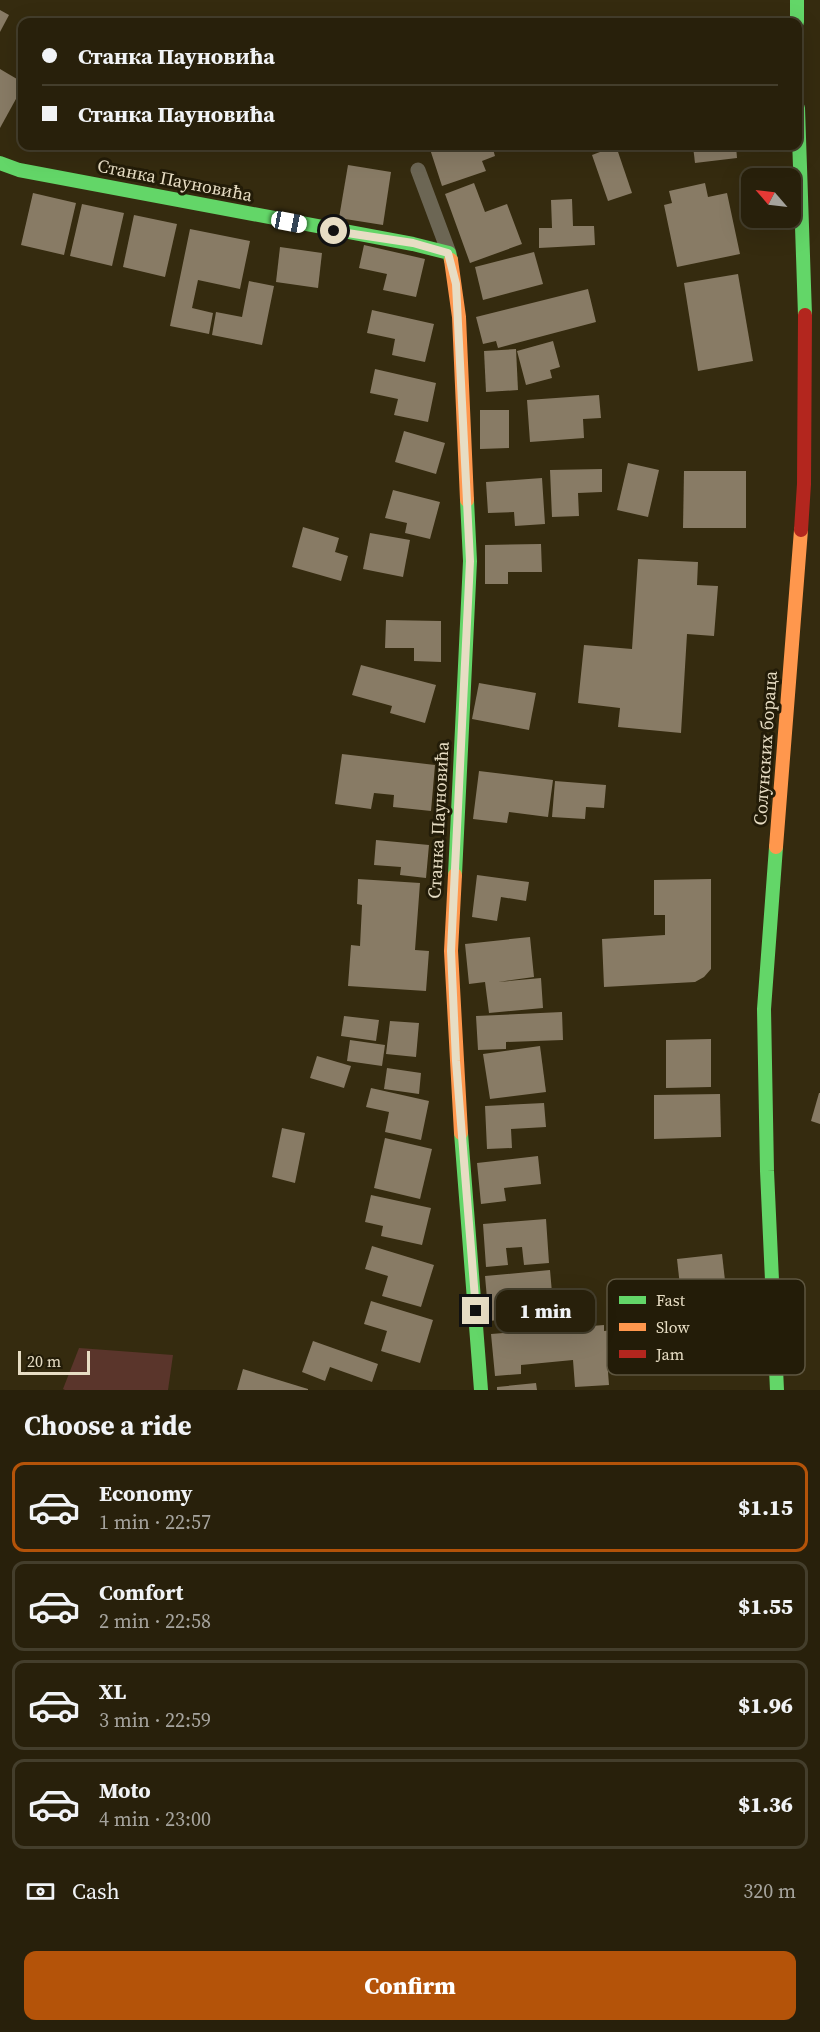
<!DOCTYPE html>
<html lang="en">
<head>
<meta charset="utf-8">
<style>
	body { margin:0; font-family:"Source Serif 4",serif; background:#342d19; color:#f1f3f6; height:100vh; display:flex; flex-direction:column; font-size:22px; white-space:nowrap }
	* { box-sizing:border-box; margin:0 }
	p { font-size:20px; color:#a5a39d }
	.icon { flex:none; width:33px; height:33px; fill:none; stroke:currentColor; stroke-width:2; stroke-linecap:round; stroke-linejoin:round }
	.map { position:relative; height:1390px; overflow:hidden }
	.details { display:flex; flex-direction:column; background:#28200b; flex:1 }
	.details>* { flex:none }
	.banner { position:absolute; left:18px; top:18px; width:784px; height:132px; border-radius:12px; box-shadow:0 6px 24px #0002,0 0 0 2px #443e2c; display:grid; align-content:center; height:132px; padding:0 24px; background:#28200b }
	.needle { width:39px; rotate:298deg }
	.tools { position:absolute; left:741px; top:168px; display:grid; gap:12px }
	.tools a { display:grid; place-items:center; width:60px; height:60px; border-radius:12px; background:#28200b; box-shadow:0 6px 24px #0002,0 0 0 2px #443e2c; font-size:30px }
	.scale { position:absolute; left:18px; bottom:15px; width:72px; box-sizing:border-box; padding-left:6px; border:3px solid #e7ddc4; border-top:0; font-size:16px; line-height:21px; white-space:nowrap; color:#e7ddc4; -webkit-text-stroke:4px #231c08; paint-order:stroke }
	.end { position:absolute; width:27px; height:27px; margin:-14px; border:8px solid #e7ddc4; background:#111; box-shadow:0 0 0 3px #111 }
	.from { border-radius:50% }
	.bubble { position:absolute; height:42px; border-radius:12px; background:#28200b; box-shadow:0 6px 24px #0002,0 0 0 2px #443e2c; font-size:20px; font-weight:800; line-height:42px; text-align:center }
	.car { position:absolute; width:18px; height:36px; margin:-18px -9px; border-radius:8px; box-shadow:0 0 4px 2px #0007; background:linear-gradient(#fff 24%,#345 0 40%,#fff 0 76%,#345 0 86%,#fff 0) }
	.banner b { display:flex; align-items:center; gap:21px; height:57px; font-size:22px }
	.banner b+b { border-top:2px solid #443e2c }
	.banner i { width:15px; height:15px; background:#f1f3f6 }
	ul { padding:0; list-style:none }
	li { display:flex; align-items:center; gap:18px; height:90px; margin:0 12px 9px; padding:0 12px; border:3px solid #443e2c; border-radius:12px }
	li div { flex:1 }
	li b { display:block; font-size:22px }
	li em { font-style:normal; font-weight:800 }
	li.current { border-color:#b45309 }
	li>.icon { width:54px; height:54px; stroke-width:1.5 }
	h2 { padding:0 24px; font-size:27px; line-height:72px }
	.pay { display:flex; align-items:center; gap:15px; height:66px; padding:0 24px; font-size:22px }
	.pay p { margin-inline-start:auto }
	.action { display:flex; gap:12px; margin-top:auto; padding:12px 24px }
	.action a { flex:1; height:69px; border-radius:12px; background:#b45309; color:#fff; font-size:24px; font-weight:800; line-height:69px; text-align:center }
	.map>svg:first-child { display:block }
	.green { fill:#5a352b }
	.building { fill:#887b65 }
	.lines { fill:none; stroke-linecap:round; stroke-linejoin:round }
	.lane { stroke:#6c6654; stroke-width:15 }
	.fast { stroke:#63d668; stroke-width:14 }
	.slow { stroke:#ff974d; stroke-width:14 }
	.jam { stroke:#b3261e; stroke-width:14 }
	.route { stroke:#e7ddc4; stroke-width:8 }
	.labels { text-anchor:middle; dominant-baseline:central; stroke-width:6; stroke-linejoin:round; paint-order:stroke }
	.street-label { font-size:18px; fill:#e7ddc4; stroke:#231c08 }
	.key { fill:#231c08; stroke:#5e5640; stroke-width:1.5 }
	.key-label { font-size:16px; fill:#e7ddc4 }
</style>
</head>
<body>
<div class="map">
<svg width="820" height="1390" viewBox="0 0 820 1390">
	<rect width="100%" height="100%" fill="#352b0f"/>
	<path class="green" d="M79,1348L173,1355L168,1390H65L63,1389Z"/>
	<g class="building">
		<path d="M0,10L9,15L0,32Z"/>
		<path d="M0,69L22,82V88L0,128Z"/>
		<path d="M429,146H492L495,156L482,161L486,171L442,186Z"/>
		<path d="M616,146L632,193L608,201L592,155Z"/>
		<path d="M693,146H736L737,158L695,163Z"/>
		<path d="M348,165L391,172L383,225L339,218Z"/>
		<path d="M474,183L485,212L507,204L522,244L470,263L445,194Z"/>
		<path d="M705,183L708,197L727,193L740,254L677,267L664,205L672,203L669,191Z"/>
		<path d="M33,193L76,203L64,255L21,245Z"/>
		<path d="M572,199L573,226H594L595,245L539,248V228H552L551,200Z"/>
		<path d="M82,204L124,213L112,266L70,256Z"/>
		<path d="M134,215L177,224L165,277L123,267Z"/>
		<path d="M190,229L250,241L240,289L198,280L192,308L213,313L209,334L170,326Z"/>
		<path d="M364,245L425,259L416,297L383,290L387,274L359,268Z"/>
		<path d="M280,247L322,253L318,288L276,282Z"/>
		<path d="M534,252L543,284L483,300L475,267Z"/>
		<path d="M738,274L753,361L698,371L684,283Z"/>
		<path d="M249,281L274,286L262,345L212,335L216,312L242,317Z"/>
		<path d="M588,289L596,322L498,348L496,341L483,344L476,317Z"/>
		<path d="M372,310L434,324L425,362L392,355L395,339L367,333Z"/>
		<path d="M553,341L560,367L550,370L552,378L526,385L517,351Z"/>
		<path d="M516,349L518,390L486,392L484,351Z"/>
		<path d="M375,369L436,383L428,422L394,415L398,399L370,393Z"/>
		<path d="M599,395L601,418L583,419L584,438L530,442L527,400Z"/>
		<path d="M480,410H509V448L480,449Z"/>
		<path d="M404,431L445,443L436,474L395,462Z"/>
		<path d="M628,463L659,470L648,517L617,510Z"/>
		<path d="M602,469V492L578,493L579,516L552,517L550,470Z"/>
		<path d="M684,471H746V528H683Z"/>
		<path d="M542,478L545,524L515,526L514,512L488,513L486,482Z"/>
		<path d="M393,490L440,502L430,539L405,533L407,523L385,518Z"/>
		<path d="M303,527L339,538L335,552L348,556L341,581L292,567Z"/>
		<path d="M370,533L410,540L403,577L363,569Z"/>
		<path d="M541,544L542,572H508V584H485V545Z"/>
		<path d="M638,559L698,562L697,585L718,586L714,636L687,634L681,733L618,727L620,708L578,703L584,645L632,649Z"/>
		<path d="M386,620L441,621V662L414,661V648H385Z"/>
		<path d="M361,665L436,685L425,723L390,713L392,706L352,695Z"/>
		<path d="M479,683L536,693L529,730L472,719Z"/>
		<path d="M342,754L435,765L431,811L393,807L394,795L374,793L371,809L335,804Z"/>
		<path d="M479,771L553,780L548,817L509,812L507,823L473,819Z"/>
		<path d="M555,781L606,785L604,808L586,807L585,819L552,817Z"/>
		<path d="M376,840L429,845L426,878L400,875L401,867L374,865Z"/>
		<path d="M477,875L529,882L526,901L501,897L497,921L472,917Z"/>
		<path d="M358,879L420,883L415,950L429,951L426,991L348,986L351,945L360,946L362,905L357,904Z"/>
		<path d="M711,879V969L704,977L695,982L604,987L602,939L665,935V915H654V880Z"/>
		<path d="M530,937L534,977L498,982L541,978L543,1008L489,1013L485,982L469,984L465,944Z"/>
		<path d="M562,1012L563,1040L506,1042V1049L478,1050L476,1016Z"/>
		<path d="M344,1016L379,1020L376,1041L341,1036Z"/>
		<path d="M390,1021L419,1023L416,1057L386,1054Z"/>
		<path d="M711,1039V1087L666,1088V1040Z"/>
		<path d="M350,1040L385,1045L382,1066L347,1061Z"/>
		<path d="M540,1046L546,1092L490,1099L483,1054Z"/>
		<path d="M317,1056L351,1066L344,1088L310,1078Z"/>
		<path d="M387,1068L421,1073L419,1094L384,1089Z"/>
		<path d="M371,1088L429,1101L421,1140L385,1132L389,1112L366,1107Z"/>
		<path d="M819,1093H820V1124L811,1121Z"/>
		<path d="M720,1094L721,1137L654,1139V1095Z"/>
		<path d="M544,1103L546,1127L511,1129L512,1148L487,1149L485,1106Z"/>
		<path d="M282,1128L305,1133L295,1183L272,1177Z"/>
		<path d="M385,1138L432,1149L420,1199L374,1188Z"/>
		<path d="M538,1156L541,1184L504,1188L506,1201L481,1204L477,1163Z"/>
		<path d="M371,1195L431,1208L422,1245L381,1236L383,1226L365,1222Z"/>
		<path d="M546,1219L549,1263L524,1265L522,1247L506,1248L508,1265L486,1267L483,1224Z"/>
		<path d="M372,1246L434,1265L421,1307L382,1296L388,1276L365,1269Z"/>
		<path d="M722,1254L728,1307L683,1313L677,1259Z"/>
		<path d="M550,1270L553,1304L533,1306L534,1316L489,1321L485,1276Z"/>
		<path d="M371,1301L433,1320L420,1363L381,1351L387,1331L364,1324Z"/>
		<path d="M675,1324L679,1351L607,1359L609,1385L575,1387L573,1360L521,1365V1374L495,1376L491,1334L604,1325V1331Z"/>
		<path d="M313,1341L378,1364L372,1382L330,1367L325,1381L302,1372Z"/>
		<path d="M243,1369L308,1389V1390H237Z"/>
		<path d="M536,1383L537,1390H497V1387Z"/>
	</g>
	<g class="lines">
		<path class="lane" d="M418,170L449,253"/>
		<g class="fast">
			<path d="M797,0V22"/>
			<path d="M798,108L805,315"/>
			<path d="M0,163L19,170L413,244L449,253L451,260"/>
			<path d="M776,847L764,1009L767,1171L777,1390"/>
			<path d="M455,875L470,561L467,500"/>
			<path d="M461,1133L481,1390"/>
		</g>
		<g class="slow">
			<path d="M451,260L459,317L467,500"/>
			<path d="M776,847L801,530"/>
			<path d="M455,875L451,951L461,1133"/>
		</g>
		<path class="jam" d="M801,530L804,484L805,315"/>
	</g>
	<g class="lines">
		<path class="route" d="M334,231L413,243L448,253L456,284L470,561L451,951L456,1061L476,1311"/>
	</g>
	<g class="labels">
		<g class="street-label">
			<text transform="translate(175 180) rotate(11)">Станка Пауновића</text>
			<text transform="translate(765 748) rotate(-86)">Солунских бораца</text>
			<text transform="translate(438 820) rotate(-87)">Станка Пауновића</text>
		</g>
	</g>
	<rect x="607" y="1279" width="198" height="96" rx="9" class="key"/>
	<rect x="619" y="1296" width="27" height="8" fill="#63d668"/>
	<rect x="619" y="1323" width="27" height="8" fill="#ff974d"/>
	<rect x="619" y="1350" width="27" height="8" fill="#b3261e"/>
	<g class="key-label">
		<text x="656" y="1306">Fast</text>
		<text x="656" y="1333">Slow</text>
		<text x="656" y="1360">Jam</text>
	</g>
</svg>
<div class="tools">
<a><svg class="needle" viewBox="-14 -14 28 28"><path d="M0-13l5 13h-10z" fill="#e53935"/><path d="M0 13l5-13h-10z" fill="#a5a39d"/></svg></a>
</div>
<div class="scale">20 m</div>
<i class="end from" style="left:334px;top:231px"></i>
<i class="end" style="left:476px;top:1311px"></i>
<div class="bubble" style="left:496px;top:1290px;width:99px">1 min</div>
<i class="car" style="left:289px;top:222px;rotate:101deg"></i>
<div class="banner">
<b><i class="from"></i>Станка Пауновића</b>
<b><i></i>Станка Пауновића</b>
</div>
</div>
<section class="details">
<h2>Choose a ride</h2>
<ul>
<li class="current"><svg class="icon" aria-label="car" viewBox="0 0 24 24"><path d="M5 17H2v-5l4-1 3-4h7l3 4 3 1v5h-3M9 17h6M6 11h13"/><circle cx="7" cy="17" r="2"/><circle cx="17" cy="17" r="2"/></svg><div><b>Economy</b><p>1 min · 22:57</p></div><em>$1.15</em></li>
<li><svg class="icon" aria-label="car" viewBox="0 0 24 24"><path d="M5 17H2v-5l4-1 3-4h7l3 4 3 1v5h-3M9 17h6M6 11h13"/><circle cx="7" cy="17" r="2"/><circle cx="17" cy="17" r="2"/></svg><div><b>Comfort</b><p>2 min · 22:58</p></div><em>$1.55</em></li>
<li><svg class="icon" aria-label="car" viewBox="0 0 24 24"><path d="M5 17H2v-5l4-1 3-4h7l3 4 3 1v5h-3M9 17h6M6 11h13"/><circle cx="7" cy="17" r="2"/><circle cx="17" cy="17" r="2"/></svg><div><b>XL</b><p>3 min · 22:59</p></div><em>$1.96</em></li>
<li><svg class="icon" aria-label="car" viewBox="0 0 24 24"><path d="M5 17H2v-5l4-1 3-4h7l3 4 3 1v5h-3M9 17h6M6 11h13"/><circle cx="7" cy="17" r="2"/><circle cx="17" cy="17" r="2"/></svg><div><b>Moto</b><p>4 min · 23:00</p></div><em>$1.36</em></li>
</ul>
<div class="pay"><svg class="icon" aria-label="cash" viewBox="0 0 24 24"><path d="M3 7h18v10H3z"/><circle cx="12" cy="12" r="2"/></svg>Cash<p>320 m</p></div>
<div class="action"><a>Confirm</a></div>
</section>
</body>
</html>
